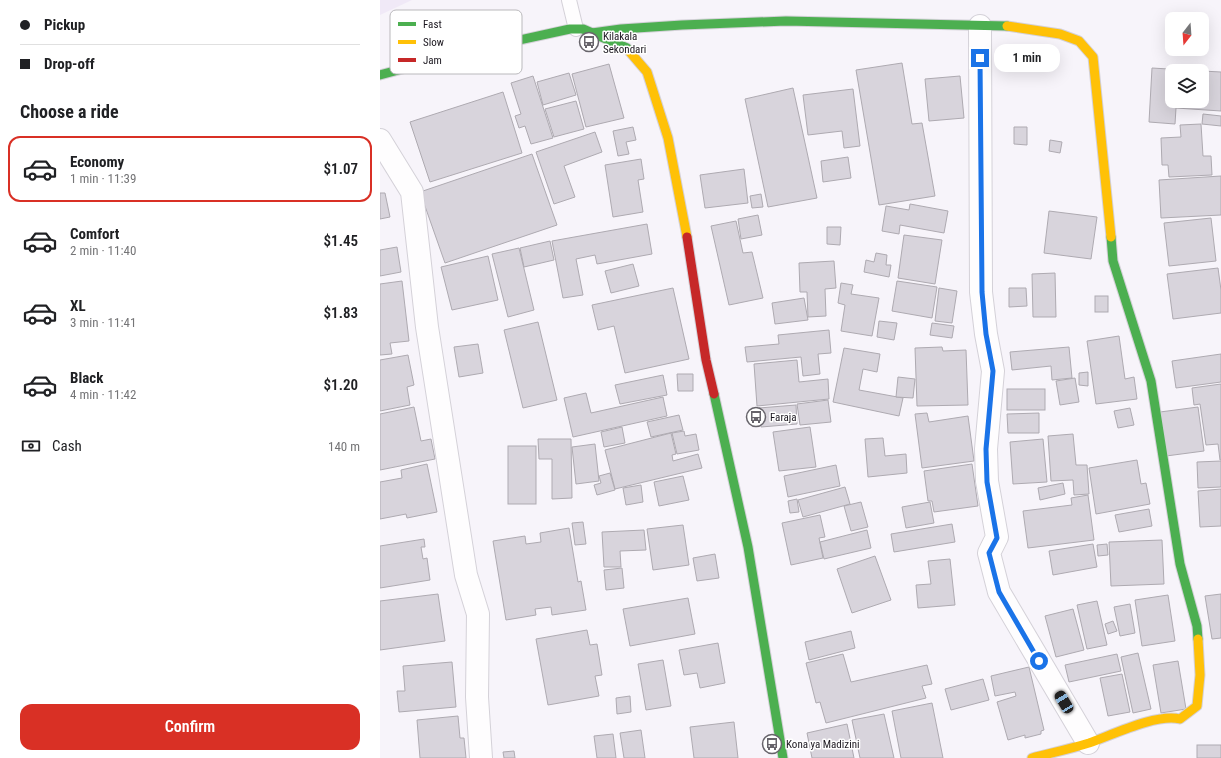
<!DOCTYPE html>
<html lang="en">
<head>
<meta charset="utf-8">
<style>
	body { margin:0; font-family:"Roboto Condensed",sans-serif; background:#f2f2f2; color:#202124; height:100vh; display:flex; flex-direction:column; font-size:15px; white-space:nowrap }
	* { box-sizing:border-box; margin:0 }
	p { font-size:13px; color:#757577 }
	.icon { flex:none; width:22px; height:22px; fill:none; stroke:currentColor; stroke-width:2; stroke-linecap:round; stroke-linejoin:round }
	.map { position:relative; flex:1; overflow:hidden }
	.drawer { display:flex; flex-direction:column; background:#fff; width:380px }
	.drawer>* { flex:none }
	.top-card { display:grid; align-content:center; height:88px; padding:0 20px; background:#fff }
	.needle { width:26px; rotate:197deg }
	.buttons { position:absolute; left:785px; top:12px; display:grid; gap:8px }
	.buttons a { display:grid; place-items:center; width:44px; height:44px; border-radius:8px; background:#fff; box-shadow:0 4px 16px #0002; font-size:20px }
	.end { position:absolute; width:18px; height:18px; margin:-9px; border:5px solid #1a73e8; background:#fff; box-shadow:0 0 0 2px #fff }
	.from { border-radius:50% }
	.bubble { position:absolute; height:28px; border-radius:12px; background:#fff; box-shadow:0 4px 16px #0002; font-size:13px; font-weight:600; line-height:28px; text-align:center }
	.car { position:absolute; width:12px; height:24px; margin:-12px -6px; border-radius:5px; box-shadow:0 0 3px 1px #0007; background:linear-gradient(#222 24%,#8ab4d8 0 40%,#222 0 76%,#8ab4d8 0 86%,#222 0) }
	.top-card b { display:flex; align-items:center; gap:14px; height:38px; font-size:15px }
	.top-card b+b { border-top:1px solid #e0e0e0 }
	.top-card i { width:10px; height:10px; background:#202124 }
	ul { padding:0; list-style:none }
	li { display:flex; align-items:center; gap:12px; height:66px; margin:0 8px 6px; padding:0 12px; border:2px solid transparent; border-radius:12px }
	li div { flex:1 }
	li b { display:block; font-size:15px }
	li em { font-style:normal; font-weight:600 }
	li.active { border-color:#d93025 }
	li>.icon { width:36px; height:36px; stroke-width:1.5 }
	h2 { padding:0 20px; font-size:18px; line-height:48px }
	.pay { display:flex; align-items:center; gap:10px; height:44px; padding:0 20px; font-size:15px }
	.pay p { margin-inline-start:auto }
	.action { display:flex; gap:8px; margin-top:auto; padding:8px 20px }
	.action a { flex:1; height:46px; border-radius:12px; background:#d93025; color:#fff; font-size:16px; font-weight:600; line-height:46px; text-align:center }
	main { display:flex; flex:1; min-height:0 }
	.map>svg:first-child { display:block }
	.built { fill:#f0e9f7 }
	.building { fill:#d8d4dc; stroke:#aeaab1 }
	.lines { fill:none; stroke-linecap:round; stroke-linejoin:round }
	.lane-casing { stroke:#d4d1d8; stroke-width:16 }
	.street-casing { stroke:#d4d1d8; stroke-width:24 }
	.fast-casing { stroke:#d4d1d8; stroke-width:11 }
	.slow-casing { stroke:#d4d1d8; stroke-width:11 }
	.jam-casing { stroke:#d4d1d8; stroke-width:11 }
	.lane { stroke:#fefdfe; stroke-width:14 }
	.street { stroke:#fefdfe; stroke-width:22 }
	.fast { stroke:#4caf50; stroke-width:9 }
	.slow { stroke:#ffc107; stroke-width:9 }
	.jam { stroke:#c62828; stroke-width:9 }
	.route { stroke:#1a73e8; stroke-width:5 }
	.labels { text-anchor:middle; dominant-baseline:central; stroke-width:3; stroke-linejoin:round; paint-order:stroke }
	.poi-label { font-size:11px; fill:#1a161e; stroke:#fff; text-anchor:start }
	.key { fill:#fff; stroke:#bab9bc; stroke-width:1 }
	.key-label { font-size:11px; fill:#1a161e }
</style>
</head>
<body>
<main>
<section class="drawer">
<div class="top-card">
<b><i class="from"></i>Pickup</b>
<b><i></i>Drop-off</b>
</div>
<h2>Choose a ride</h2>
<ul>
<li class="active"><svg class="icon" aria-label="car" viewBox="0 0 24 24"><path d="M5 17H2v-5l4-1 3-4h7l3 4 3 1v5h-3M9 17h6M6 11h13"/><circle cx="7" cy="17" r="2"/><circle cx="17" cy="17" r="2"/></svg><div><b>Economy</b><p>1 min · 11:39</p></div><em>$1.07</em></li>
<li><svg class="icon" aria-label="car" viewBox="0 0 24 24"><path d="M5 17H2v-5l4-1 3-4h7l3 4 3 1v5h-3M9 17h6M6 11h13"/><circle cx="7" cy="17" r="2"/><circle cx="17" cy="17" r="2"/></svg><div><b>Comfort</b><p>2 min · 11:40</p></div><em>$1.45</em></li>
<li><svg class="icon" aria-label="car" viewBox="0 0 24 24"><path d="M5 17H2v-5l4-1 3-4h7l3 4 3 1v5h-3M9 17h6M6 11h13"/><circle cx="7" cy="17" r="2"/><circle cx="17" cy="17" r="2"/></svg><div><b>XL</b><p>3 min · 11:41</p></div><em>$1.83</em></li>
<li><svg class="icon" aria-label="car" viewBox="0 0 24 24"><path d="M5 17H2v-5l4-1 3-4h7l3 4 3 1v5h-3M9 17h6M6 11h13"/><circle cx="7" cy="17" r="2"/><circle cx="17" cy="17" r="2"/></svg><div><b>Black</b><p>4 min · 11:42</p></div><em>$1.20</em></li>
</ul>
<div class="pay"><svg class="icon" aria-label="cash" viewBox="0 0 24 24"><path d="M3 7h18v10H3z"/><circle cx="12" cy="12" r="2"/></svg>Cash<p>140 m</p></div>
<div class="action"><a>Confirm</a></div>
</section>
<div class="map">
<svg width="841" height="758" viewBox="0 0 841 758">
	<rect width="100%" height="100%" fill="#f7f4fa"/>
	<path class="built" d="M0,0H32L0,15Z"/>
	<g class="building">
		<path d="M522,63L532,124L542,123L555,196L499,205L476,70Z"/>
		<path d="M229,64L244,118L206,127L192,74Z"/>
		<path d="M772,68L821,71H792V101H822V71L841,72V111L796,108L795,124L769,122Z"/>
		<path d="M189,73L196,95L163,105L157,82Z"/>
		<path d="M153,76L173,138L151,144L145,126L139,128L135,116L141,114L131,83Z"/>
		<path d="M580,76L584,118L549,121L545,79Z"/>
		<path d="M413,88L437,198L388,207L365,99Z"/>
		<path d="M473,89L480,146L464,148L462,131L428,135L423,95Z"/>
		<path d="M123,92L142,153L50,182L30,122Z"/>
		<path d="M196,101L204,129L174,137L165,109Z"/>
		<path d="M823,114L841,116V126L822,124Z"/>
		<path d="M821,124L823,156H831L832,175L789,177L788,165H782L781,138L801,137L800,125Z"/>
		<path d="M253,127L256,140L246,142L249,154L238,156L233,131Z"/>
		<path d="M634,127H647V145L634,144Z"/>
		<path d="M215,132L222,152L184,166L195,197L174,204L156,152Z"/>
		<path d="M670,140L682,142L680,153L669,151Z"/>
		<path d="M152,154L177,225L65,263L40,192Z"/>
		<path d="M468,157L471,178L443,182L441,161Z"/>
		<path d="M261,159L264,179L258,180L263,212L233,217L225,165Z"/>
		<path d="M364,169L368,203L325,208L320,175Z"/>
		<path d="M841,176V215L781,218L779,180Z"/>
		<path d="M0,193H5L10,217L0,219Z"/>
		<path d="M381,194L383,207L372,208L370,196Z"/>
		<path d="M530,204L568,211L564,233L520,225L519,234L502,231L506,206L529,210Z"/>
		<path d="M669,211L717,217L711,259L664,253Z"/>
		<path d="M378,215L382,235L361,239L358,219Z"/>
		<path d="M831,218L836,261L789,266L784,223Z"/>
		<path d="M356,221L363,253L372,252L383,298L349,305L331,226Z"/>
		<path d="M267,224L272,254L217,264L215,255L196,259L203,295L183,298L172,241Z"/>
		<path d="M447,227H461L460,245L447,244Z"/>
		<path d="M524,235L562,240L555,284L518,278Z"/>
		<path d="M170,241L174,260L144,267L140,248Z"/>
		<path d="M17,247L21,272L0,276V250Z"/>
		<path d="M139,248L154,310L128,317L112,254Z"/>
		<path d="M496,253L507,255L506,265H511L509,277L484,272L486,260L494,262Z"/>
		<path d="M108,256L118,300L72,310L61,267Z"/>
		<path d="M454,261L456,288L445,289L446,316L428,317L427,292H420L419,263Z"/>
		<path d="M253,264L259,286L231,293L225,271Z"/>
		<path d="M838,268L841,290V313L793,319L787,274Z"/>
		<path d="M675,273L676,317H653L652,274Z"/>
		<path d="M22,281L29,341L10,343L12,354L0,355V284Z"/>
		<path d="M517,281L557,287L552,318L512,311Z"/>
		<path d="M461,283L473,285L471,294L499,298L492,336L461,331L465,305L458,303Z"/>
		<path d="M293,288L309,359L245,373L234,326L218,330L212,305Z"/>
		<path d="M559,288L577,291L572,323L555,321Z"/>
		<path d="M629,288H646L647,306L629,307Z"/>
		<rect x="715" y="296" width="13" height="16"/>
		<path d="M424,298L428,320L395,324L392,303Z"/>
		<path d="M499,321L517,323L514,340L497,337Z"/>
		<path d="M158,322L177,400L143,408L124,330Z"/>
		<path d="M552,323L574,326L572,338L550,335Z"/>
		<path d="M449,330L451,353L438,354L440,374L423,376L421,357L367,362L365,347L399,344L398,335Z"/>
		<path d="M739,336L745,379L754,377L757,399L716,404L707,341Z"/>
		<path d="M98,344L103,373L79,377L74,347Z"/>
		<path d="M562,347L563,351L586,350L588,405L537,406L535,348Z"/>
		<path d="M689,347L692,378L672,380L671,366L632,370L630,352Z"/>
		<path d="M464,348L500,354L497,372L483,369L479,390L523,398L519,416L453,402Z"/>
		<path d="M841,354V382L796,388L792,361Z"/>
		<path d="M28,355L34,385L27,387L30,405L0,411V360Z"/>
		<path d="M417,360L419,382L448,379L449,399L377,406L374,364Z"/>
		<path d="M708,372V386L699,385V373Z"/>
		<path d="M297,374H313V391H298Z"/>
		<path d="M283,375L287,395L240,404L235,385Z"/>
		<path d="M518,377L535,379L533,398L516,397Z"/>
		<path d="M695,378L699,402L680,405L676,381Z"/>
		<path d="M841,384V460H840L838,444L826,445L820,404L814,405L812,388Z"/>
		<rect x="627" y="389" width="38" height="21"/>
		<path d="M206,393L211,413L283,397L287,416L193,437L184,398Z"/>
		<path d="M448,400L451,422L420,425L417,404Z"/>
		<path d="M416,405L417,424L381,427L379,408Z"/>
		<path d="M34,407L41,441L51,439L55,459L0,470V414Z"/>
		<path d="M818,407L824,451L786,456L780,412Z"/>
		<path d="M750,408L754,425L738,428L734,411Z"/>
		<path d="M547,413L549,422L588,416L594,461L542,468L535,414Z"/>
		<path d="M659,413V433H628L627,414Z"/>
		<path d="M299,415L303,430L271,437L267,422Z"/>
		<path d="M242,427L245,443L224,447L221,432Z"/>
		<path d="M430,427L436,467L399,471L393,432Z"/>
		<path d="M304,431L305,436L316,434L319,450L297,454L292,433Z"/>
		<path d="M291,433L296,454L292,455L293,461L318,454L322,468L235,489L225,450Z"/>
		<path d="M693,434L696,465H707L709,494L694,495L693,480L671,481L668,436Z"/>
		<path d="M503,438L505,456L526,454L527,473L488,477L485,439Z"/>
		<path d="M158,439H191L192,498L172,499V459H159Z"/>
		<path d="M663,439L667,482L633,484L630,442Z"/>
		<path d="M215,444L219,481L196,484L192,447Z"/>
		<rect x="128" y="446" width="28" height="58"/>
		<path d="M757,460L761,484L766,483L770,504L716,514L709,468Z"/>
		<path d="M841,461V487L818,488L817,462Z"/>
		<path d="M47,464L57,512L27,518L26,514L0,519V482L22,478L21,470Z"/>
		<path d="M592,464L598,506L554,512L552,501H548L544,471Z"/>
		<path d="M456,465L460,486L408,497L404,476Z"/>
		<path d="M230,473L235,490L217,495L214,485L221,483L219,476Z"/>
		<path d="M303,476L309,500L279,506L274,482Z"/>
		<path d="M683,483L685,494L660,500L658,488Z"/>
		<path d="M261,485L263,502L246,505L243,488Z"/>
		<path d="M465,487L470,504L423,517L418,500Z"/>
		<path d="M841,489V526L820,527L818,491Z"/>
		<path d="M708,495L714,540L648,548L643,511L692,505L691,498Z"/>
		<path d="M417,499L419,512L410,513L408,501Z"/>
		<path d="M481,502L488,527L471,531L464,506Z"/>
		<path d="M550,502L554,523L526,528L522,507Z"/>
		<path d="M769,509L772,526L739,532L735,515Z"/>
		<path d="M440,515L445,537L439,538L443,558L411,565L402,523Z"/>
		<path d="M203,522L206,544L195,545L192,523Z"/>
		<path d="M572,524L575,542L514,552L511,534Z"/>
		<path d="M303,525L309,565L273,570L267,529Z"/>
		<path d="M189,528L198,582L201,581L206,610L172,615L171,607L155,609L156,615L126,620L113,541L145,536L146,544L161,542L160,533Z"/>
		<path d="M264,530L266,550L240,551L241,567H224L222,532Z"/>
		<path d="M487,530L491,548L444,559L440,542Z"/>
		<path d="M44,539L45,547H41L43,559L47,558L50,580L0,588V546Z"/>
		<path d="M782,540L784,584L731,586L729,542Z"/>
		<path d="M713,544L717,567L673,575L669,551Z"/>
		<path d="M727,544L728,555L718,556L717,545Z"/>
		<path d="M335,554L339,578L317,581L313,558Z"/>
		<path d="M495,556L511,600L472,613L457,569Z"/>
		<path d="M570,559L575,605L538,608L536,585L551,584L548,561Z"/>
		<path d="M242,568L244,588L226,590L224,570Z"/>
		<path d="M58,594L65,641L0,650V601Z"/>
		<path d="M841,594V638L832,639L825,596Z"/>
		<path d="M788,595L795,641L762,646L755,600Z"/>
		<path d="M308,598L315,634L250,646L243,609Z"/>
		<path d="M717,601L727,645L707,649L697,605Z"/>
		<path d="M750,604L755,633L740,636L734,607Z"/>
		<path d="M693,609L704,650L676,657L665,616Z"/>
		<path d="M733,621L737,631L728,634L725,624Z"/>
		<path d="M207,630L210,645L217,644L222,675L215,676L219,696L168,705L156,639Z"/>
		<path d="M471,631L475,648L429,660L425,642Z"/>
		<path d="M338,643L345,683L320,688L317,673L304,675L299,650Z"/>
		<path d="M758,653L771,709L753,713L741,657Z"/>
		<path d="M463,654L471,682L547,665L552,684L542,686L546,698L446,723L440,702L436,703L426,663Z"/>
		<path d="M737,654L741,671L689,682L685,665Z"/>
		<path d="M283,660L291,706L266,710L258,664Z"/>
		<path d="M798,661L806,709L781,713L773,665Z"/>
		<path d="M72,662L76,707L19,712L17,691H25L23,666Z"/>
		<path d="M649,667L664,730L661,731V734L645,738V735L628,740L617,702L636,696L635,692L615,696L611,676Z"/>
		<path d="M742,674L750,712L728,716L720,678Z"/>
		<path d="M603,679L609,700L571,710L565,689Z"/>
		<path d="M250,696L251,712L237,714L236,698Z"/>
		<path d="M552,703L563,758H521L512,711Z"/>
		<path d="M504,714L514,758H480L472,720Z"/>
		<path d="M78,716L80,738H84L86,758H40L37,720Z"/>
		<path d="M354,722L358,758H314L310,727Z"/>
		<path d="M467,724L474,758H432L427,733Z"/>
		<path d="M261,730L265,758H244L240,733Z"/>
		<path d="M233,734L236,758H217L214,736Z"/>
		<rect x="817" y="745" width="24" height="13"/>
		<path d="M134,751L135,758H124L123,752Z"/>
	</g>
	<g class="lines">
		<defs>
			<path id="lane" d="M189,0L196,29"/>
			<g id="street">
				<path d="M600,26L601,292L606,334L613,371L606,449L607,481L617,537L609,553L619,592L708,743"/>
				<path d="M0,140L32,192L47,327L86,575L98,614L97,697L101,758"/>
			</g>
			<g id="fast">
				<path d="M212,33L241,29L302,25L406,21L627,26"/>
				<path d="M0,75L89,51L190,29H203L247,48L249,51"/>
				<path d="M731,237L733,261L771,381L800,564L817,626L818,639"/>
				<path d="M334,394L368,547L403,758"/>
			</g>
			<g id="slow">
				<path d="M627,26L680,34L699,41L713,57L731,237"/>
				<path d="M249,51L267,72L288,138L307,237"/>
				<path d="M652,758C671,753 690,749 709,743C732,735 777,713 800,719L817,706L820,675L818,639"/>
			</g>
			<path id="jam" d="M307,237L326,360L334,394"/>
		</defs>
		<use href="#lane" class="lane-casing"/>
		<use href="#street" class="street-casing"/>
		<use href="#fast" class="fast-casing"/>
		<use href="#slow" class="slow-casing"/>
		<use href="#jam" class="jam-casing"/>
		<use href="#lane" class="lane"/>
		<use href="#street" class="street"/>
		<use href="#fast" class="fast"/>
		<use href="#slow" class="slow"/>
		<use href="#jam" class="jam"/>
	</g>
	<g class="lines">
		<path class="route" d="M600,58L602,292L606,334L613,371L606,449L607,482L617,538L609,553L619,592L659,661"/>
	</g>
	<defs>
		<symbol id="bus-ring" viewBox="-11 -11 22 22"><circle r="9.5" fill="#fff" stroke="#67646b" stroke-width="1.5"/><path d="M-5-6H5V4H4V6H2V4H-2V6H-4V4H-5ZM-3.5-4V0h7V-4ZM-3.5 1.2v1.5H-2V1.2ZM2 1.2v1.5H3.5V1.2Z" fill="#67646b"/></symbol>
	</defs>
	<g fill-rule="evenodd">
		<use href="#bus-ring" x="198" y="31" width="22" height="22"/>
		<use href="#bus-ring" x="365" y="406" width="22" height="22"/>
		<use href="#bus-ring" x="381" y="733" width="22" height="22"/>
	</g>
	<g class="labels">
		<g class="poi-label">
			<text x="223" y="36">Kilakala<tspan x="223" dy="13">Sekondari</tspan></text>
			<text x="390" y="417">Faraja</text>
			<text x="406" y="744">Kona ya Madizini</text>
		</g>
	</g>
	<rect x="10" y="10" width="132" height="64" rx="6" class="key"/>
	<rect x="18" y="22" width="18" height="4" fill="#4caf50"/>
	<rect x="18" y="40" width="18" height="4" fill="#ffc107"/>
	<rect x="18" y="58" width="18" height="4" fill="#c62828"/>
	<g class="key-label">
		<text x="43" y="28">Fast</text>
		<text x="43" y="46">Slow</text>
		<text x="43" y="64">Jam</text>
	</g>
</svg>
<div class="buttons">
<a><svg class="needle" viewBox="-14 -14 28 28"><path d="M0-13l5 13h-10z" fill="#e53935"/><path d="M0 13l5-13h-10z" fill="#757577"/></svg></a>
<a><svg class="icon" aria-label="layers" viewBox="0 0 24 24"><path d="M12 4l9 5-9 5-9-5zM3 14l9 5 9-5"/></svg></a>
</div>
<i class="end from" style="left:659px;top:661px"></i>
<i class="end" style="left:600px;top:58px"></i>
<div class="bubble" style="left:614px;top:44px;width:66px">1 min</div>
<i class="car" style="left:684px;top:702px;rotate:329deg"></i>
</div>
</main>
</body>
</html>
